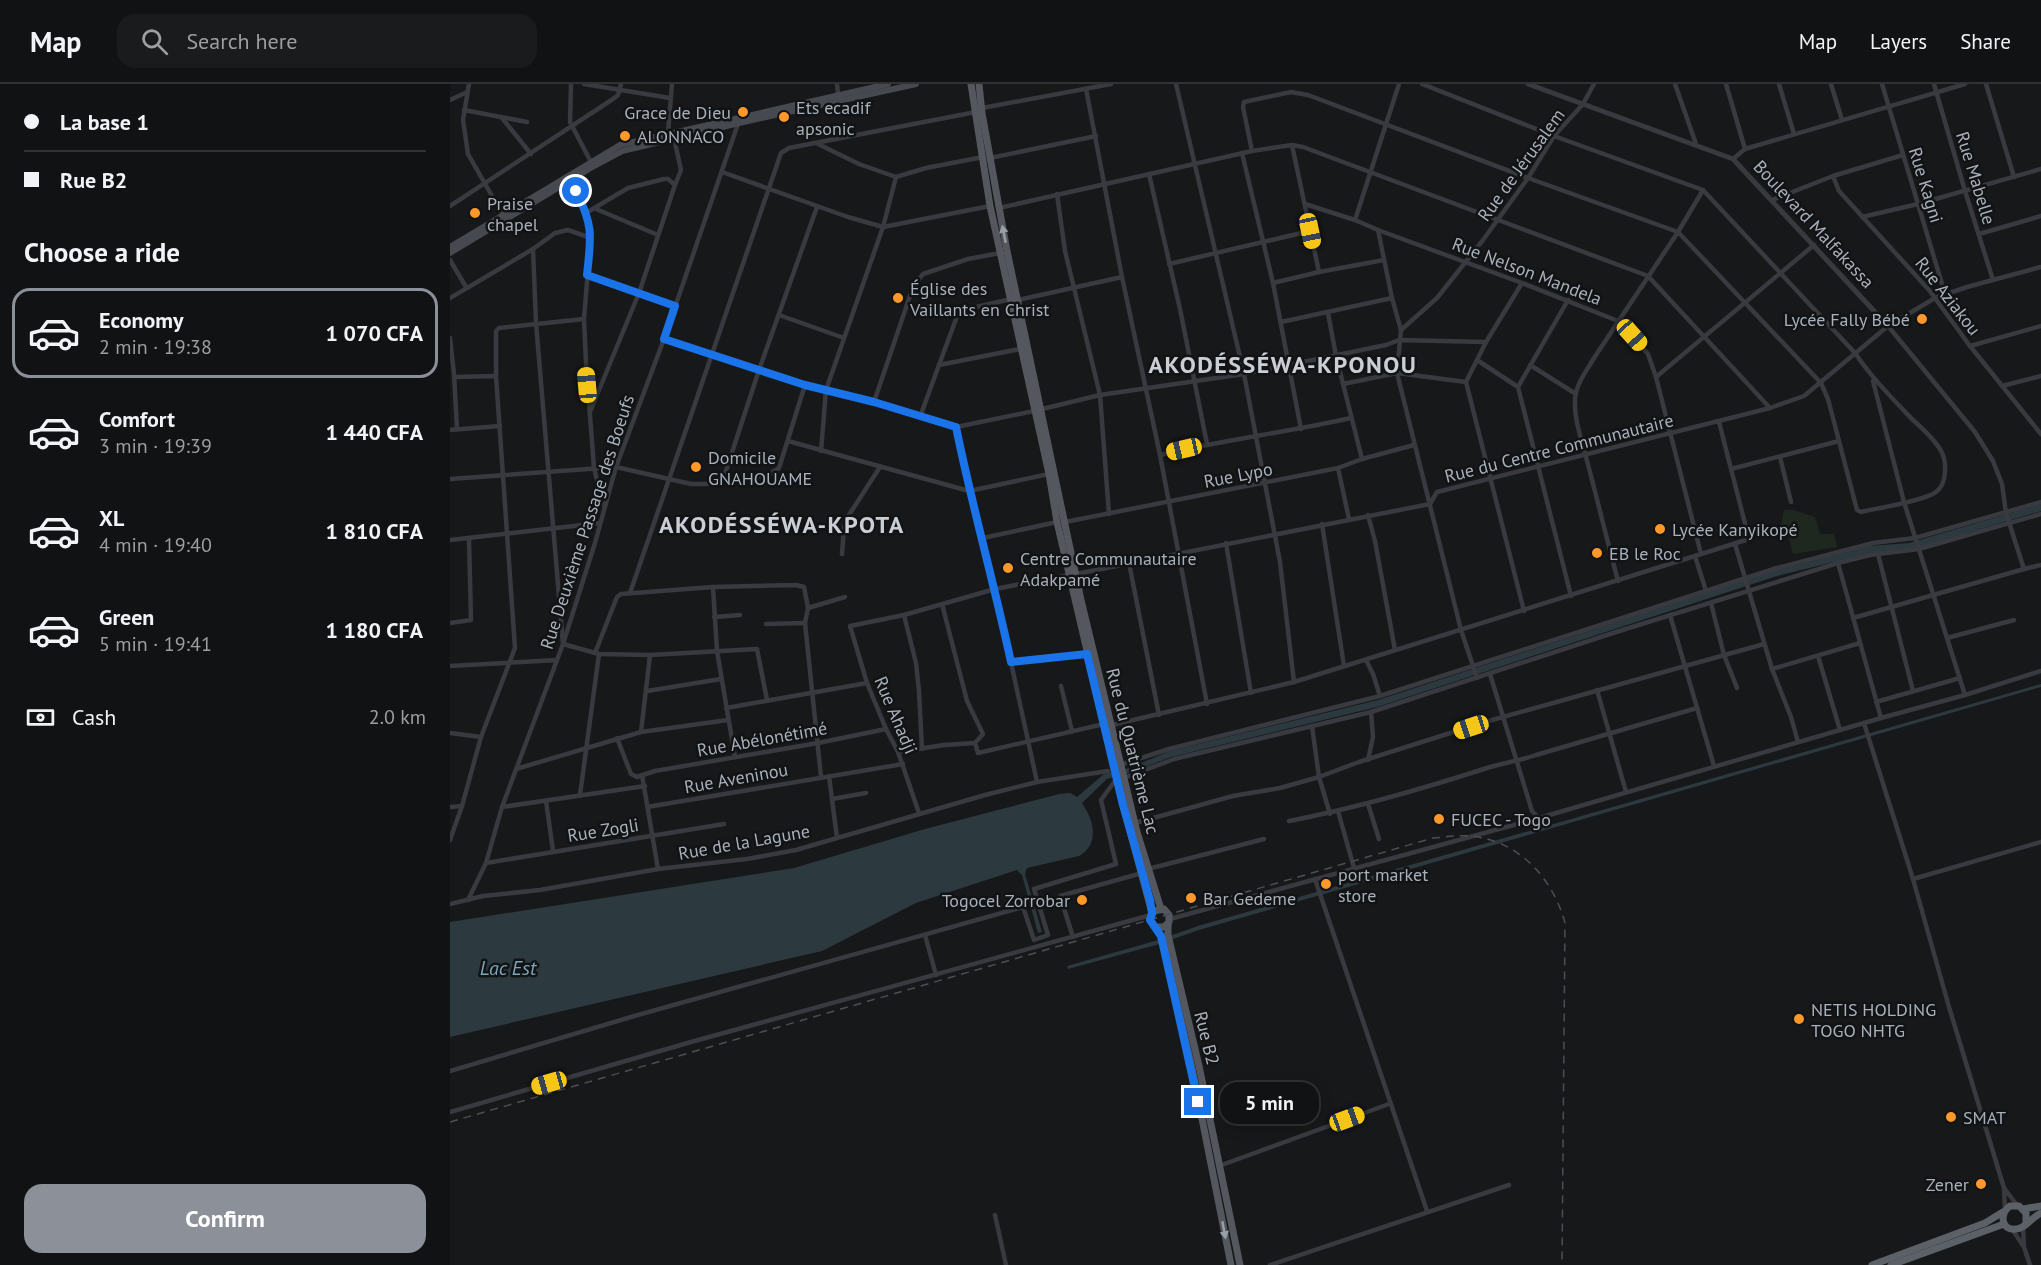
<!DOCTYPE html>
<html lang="en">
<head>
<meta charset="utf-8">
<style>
	body { margin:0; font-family:"PT Sans",sans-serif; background:#1a1b1d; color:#f1f3f6; height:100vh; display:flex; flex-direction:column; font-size:22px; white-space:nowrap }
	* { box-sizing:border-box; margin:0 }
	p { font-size:20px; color:#9c9ea0 }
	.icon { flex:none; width:33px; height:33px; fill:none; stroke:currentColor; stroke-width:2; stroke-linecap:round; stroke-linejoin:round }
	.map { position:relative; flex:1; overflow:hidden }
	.drawer { display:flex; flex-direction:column; background:#111214; width:450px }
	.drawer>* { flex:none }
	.top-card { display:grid; align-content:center; height:132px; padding:0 24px; background:#111214 }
	.end { position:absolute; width:27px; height:27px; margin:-14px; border:8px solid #1a73e8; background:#fff; box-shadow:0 0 0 3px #fff }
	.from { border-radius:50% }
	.bubble { position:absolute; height:42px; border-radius:18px; background:#111214; box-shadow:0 3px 15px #0003,0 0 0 2px #303234; font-size:20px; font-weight:700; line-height:42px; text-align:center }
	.car { position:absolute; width:18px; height:36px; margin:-18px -9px; border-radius:8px; box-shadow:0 0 4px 2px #0007; background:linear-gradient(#f5c518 24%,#345 0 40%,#f5c518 0 76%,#345 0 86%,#f5c518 0) }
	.top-card b { display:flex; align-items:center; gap:21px; height:57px; font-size:22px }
	.top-card b+b { border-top:2px solid #303234 }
	.top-card i { width:15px; height:15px; background:#f1f3f6 }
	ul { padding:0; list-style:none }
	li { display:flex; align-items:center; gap:18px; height:90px; margin:0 12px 9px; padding:0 12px; border:3px solid transparent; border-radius:18px }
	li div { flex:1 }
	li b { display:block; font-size:22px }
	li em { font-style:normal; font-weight:700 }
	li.selected { border-color:#8c9099 }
	li>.icon { width:54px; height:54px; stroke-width:1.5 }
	h2 { padding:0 24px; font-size:27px; line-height:72px }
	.pay { display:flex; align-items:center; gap:15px; height:66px; padding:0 24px; font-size:22px }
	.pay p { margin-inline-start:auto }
	.cta { display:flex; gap:12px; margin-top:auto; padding:12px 24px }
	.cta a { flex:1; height:69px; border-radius:18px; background:#8c9099; color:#fff; font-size:24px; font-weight:700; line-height:69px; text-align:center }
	header { display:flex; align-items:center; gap:36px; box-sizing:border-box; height:84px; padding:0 30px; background:#111214; border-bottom:2px solid #303234 }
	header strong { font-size:28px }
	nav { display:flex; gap:33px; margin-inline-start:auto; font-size:21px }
	.search { width:420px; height:54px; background:#1a1b1d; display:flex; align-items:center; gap:15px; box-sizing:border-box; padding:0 21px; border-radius:18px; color:#9c9ea0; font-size:22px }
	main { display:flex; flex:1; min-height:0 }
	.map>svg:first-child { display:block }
	.green { fill:#1f281f }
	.water { fill:#2c393f }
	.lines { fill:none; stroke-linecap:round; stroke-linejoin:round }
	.minor { stroke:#383a3f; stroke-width:4.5 }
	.tertiary { stroke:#383a3f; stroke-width:5 }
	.secondary { stroke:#46494f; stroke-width:6 }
	.primary { stroke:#54585e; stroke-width:7 }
	.trunk { stroke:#5c6067; stroke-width:7 }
	.rail { stroke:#4b4e54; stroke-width:1.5; stroke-dasharray:8 6; stroke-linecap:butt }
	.oneway { fill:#979fa8 }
	.route { stroke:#1a73e8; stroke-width:8 }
	.poi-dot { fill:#ff982a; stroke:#121315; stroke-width:2 }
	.labels { text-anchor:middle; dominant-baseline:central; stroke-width:5; stroke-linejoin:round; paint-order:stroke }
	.poi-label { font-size:18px; fill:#a8b1bb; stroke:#121315; text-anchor:start }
	.street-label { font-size:18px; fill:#a8b1bb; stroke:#121315 }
	.water-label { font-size:20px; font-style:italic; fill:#7da5b8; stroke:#121315 }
	.district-label { font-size:24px; font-weight:bold; letter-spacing:1.5px; fill:#cacfd6; stroke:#121315 }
</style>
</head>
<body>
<header>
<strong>Map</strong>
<div class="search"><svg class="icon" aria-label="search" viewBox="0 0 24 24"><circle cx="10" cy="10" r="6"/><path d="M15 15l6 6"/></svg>Search here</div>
<nav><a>Map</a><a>Layers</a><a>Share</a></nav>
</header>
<main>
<section class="drawer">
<div class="top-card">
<b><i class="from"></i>La base 1</b>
<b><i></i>Rue B2</b>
</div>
<h2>Choose a ride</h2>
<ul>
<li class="selected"><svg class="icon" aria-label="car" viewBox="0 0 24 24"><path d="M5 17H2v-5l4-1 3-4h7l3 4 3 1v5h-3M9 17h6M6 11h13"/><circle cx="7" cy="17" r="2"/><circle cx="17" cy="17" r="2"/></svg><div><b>Economy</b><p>2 min · 19:38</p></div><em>1 070 CFA</em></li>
<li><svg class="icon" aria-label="car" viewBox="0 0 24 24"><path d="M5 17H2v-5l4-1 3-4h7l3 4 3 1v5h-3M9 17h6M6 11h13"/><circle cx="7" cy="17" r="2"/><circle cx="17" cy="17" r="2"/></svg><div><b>Comfort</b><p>3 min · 19:39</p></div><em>1 440 CFA</em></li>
<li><svg class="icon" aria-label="car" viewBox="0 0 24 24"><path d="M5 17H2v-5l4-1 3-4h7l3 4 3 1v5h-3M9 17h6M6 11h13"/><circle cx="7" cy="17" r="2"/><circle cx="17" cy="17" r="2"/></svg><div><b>XL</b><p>4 min · 19:40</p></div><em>1 810 CFA</em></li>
<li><svg class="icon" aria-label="car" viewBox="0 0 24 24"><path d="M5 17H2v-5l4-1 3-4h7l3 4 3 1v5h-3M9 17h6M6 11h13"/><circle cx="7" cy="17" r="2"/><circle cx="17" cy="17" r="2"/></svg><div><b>Green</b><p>5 min · 19:41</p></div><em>1 180 CFA</em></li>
</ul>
<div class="pay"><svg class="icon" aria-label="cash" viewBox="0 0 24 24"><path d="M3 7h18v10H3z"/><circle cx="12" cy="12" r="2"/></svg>Cash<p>2.0 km</p></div>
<div class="cta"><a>Confirm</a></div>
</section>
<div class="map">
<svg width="1591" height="1181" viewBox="0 0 1591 1181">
	<rect width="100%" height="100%" fill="#17181a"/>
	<path class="green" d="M1334,426H1343L1365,433L1370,450H1384L1387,463L1343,470L1338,451L1331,441Z"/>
	<g class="water">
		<path d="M1591,420V427L1465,465L1420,469L1327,492L927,623L721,673L680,689L657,695L632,719C644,736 650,760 629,772L577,784L575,790L592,848L588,849L572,791L567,786L466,819L372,867L0,953V838L344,784L475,745L609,710L620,709L627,713L654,690L679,684L720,667L928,616L1322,487L1419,462L1459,459Z"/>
		<path d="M1591,600V603L749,846L706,861L618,885L617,882L705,857L748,842Z"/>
	</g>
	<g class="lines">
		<g class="minor">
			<path d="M19,0L13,36L18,70L54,133"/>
			<path d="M121,0L120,38L142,80"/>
			<path d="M134,0L220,14"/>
			<path d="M387,0L388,10"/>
			<path d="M726,0L794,290L830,478L844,598"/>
			<path d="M1225,0L1246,60"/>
			<path d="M1276,0L1295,65"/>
			<path d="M1329,0L1344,50"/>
			<path d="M1381,0L1392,36"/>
			<path d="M1432,0L1495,210"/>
			<path d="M1484,0L1515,107L1543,196"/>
			<path d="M1536,0L1564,93"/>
			<path d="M636,5L672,193L710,371L757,620"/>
			<path d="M0,16L17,8"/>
			<path d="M532,24L661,0"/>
			<path d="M14,26L77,38"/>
			<path d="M52,34L81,70"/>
			<path d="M218,49L222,0"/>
			<path d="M224,54L231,86L225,101"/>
			<path d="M368,60L409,80L446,93L433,143L376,306L371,367"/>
			<path d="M842,61L869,188"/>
			<path d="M802,67L793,23L794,18L841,8L858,11L1078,94L1228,148L1371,299L1378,315L1407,426L1411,428C1428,424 1474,417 1486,408C1498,399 1497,376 1490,365C1483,354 1472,344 1462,335C1441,313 1422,294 1405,269L1253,106L1104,52L972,0"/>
			<path d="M792,69L823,199L851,345"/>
			<path d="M540,74L646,52"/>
			<path d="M1283,75L1295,65L1515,0"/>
			<path d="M272,88L398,133L433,143L540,122"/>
			<path d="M699,90L730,225L757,360"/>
			<path d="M1383,92L1389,107L1479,206L1520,262L1591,350"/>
			<path d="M446,93L476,84L533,73"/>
			<path d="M120,96L136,129L141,149L134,235L136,279L144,384L153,421"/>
			<path d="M607,110L615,167L650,311L659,430"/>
			<path d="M1322,116L1383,92L1453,71"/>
			<path d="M855,120L905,136L928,146L1072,199L1168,237L1198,270L1206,293L1251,470"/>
			<path d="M0,122L163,15L168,11L171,0"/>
			<path d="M549,124L802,67L842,61L853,63L1198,192L1320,324"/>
			<path d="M146,125L208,151"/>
			<path d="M136,129L178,104L214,95H218L225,101L189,209L140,328"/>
			<path d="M1412,133L1468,120L1591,85"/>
			<path d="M905,136L949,0"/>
			<path d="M928,146L942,214L951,246L947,289L1011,546L1027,594"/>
			<path d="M1529,150L1591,132"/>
			<path d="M83,165L86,239L113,560L149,570L200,571L307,565L317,616"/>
			<path d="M0,176L16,203"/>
			<path d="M719,180L860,147"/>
			<path d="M137,191L225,222"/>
			<path d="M823,199L869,188L934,176"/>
			<path d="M1072,199L1036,258L1016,298L1074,527"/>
			<path d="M0,214L83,165L105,149L118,146L141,154"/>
			<path d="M568,216L672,193"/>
			<path d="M1118,216L1068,303L1121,512"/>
			<path d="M878,229L886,272L912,375"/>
			<path d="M329,231L394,254"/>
			<path d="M831,238L942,214"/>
			<path d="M951,246L987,214L1033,156L1078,94L1104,52L1133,20L1144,0"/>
			<path d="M0,254L4,290L7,345"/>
			<path d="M214,255L355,301L424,318L506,343L584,327L650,311L794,290L936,261L949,256L1036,258"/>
			<path d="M1520,262L1591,242"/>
			<path d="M1027,276L1068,303"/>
			<path d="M489,281L509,227L561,215"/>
			<path d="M1080,281L1126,310"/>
			<path d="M4,293L46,292"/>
			<path d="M1206,293L1364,161"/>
			<path d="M1423,297L1454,418L1515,611"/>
			<path d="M893,300L947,289L1016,298"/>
			<path d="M1552,302L1591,292"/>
			<path d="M424,318L463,203L473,190L518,175L550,169"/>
			<path d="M470,333L489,281L570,265"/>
			<path d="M506,343L519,407L545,505L587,698"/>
			<path d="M0,346L50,342"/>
			<path d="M338,357L519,407L599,390"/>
			<path d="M710,371C774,356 838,348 901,334"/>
			<path d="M1330,373L1341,418"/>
			<path d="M888,384L899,435"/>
			<path d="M1281,385L1389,357"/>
			<path d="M0,395L166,383L241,400H255L318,391L329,384L355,301"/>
			<path d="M272,399L309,286L367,123"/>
			<path d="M918,431L925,457L945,566"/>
			<path d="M615,438L888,384L912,375L964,361"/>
			<path d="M872,440L894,582"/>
			<path d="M533,454L607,438"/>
			<path d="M0,456L150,439"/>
			<path d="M776,459L801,609"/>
			<path d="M1285,460L1322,585L1341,633L1348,658"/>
			<path d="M392,470L394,444L397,434L430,383"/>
			<path d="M1428,470L1463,607"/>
			<path d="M1245,472L1256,507"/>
			<path d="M679,479L709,631"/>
			<path d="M1388,479L1431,634"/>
			<path d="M1574,485L1591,481"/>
			<path d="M626,490L980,420L987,408L1320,324L1354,312L1438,242L1485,214L1517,203L1591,183"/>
			<path d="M1168,497C1157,456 1147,414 1136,373C1131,353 1124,336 1125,315C1126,300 1137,286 1144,274L1228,148L1253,106"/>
			<path d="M263,503L267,567L285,673"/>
			<path d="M180,509L331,69L339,64L526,28"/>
			<path d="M1261,519L1274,571L1287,604"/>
			<path d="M492,520L517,617L533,650L525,659L528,669L654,640"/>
			<path d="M358,524L395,513"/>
			<path d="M454,531L466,579L469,607L472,665"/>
			<path d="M1220,531L1264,682"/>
			<path d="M264,533L290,531"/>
			<path d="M1403,534L1574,485L1556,429L1552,400L1543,377L1525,348L1438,242"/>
			<path d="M0,539L21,536L19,455"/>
			<path d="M316,540L355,539"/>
			<path d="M1497,554L1564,536"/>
			<path d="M145,569L167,513L171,510L263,503L346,501L354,503L358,524L355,539L371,693"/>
			<path d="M1368,572L1390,646"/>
			<path d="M916,576L923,590L930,612"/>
			<path d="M561,578L637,570"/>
			<path d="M0,582L107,576"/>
			<path d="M1322,585L1410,559"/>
			<path d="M1040,590L1082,727L1089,734"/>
			<path d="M611,602L622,647"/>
			<path d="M1147,606L1176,708"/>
			<path d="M197,607L271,595"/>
			<path d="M1426,618L1510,594"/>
			<path d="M276,624L417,599"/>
			<path d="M1414,639L1463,795L1499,923L1554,1104L1555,1125"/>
			<path d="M662,641L844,598L1299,455L1269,338"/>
			<path d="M862,642L869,693L880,730"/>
			<path d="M191,648L200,571"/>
			<path d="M0,649L31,653"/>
			<path d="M167,654L181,690L187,693L205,687L368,659L436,645"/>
			<path d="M448,668L494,661L525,659"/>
			<path d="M918,676L923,653L921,628"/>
			<path d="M670,681L719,665L930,612L1327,484L1423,459L1465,454L1591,418"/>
			<path d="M66,685L191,648L278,636"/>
			<path d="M192,691L208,785"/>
			<path d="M379,692L387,754"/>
			<path d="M674,694L724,675L921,628L1166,548L1388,479L1420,471L1469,465L1591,430"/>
			<path d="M130,711L149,570"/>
			<path d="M382,715L416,709"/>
			<path d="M96,717L103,767"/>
			<path d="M918,720L929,755"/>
			<path d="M0,723L12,722"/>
			<path d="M52,723L195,702"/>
			<path d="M197,723L453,680"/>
			<path d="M888,727L904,784"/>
			<path d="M469,729L448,668L436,645L417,599L400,542L454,531L545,505L619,491"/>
			<path d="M839,737C907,724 972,705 1037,684C1053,679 1069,677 1086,671L1247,624"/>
			<path d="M685,739L783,712L830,704L869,693L909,678L1035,638L1314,560"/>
			<path d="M0,756L12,722L31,653L65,564L46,292V247L49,244L134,235"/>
			<path d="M36,779L274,740"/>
			<path d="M698,785L814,755"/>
			<path d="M865,795L977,1127"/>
			<path d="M1463,795L1591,758"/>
			<path d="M18,816L36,779L52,723L113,560L145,459L166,383L214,255L289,37"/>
			<path d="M0,820L33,812L90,806L208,785L297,775L346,766L535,711L587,698L658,687"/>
			<path d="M720,835L1089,734L1431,634L1515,611L1591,587"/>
			<path d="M475,851L486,891"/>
			<path d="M623,853L610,812L692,789"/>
			<path d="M0,987L181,933L573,823L584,856L598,851L584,805L666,780L651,716L667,694"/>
			<path d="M0,1028L241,958L701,831"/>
			<path d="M769,1082L939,1020"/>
			<path d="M1554,1104L1567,1121"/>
			<path d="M545,1131L556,1181"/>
			<path d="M1573,1143L1574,1163L1580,1181"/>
			<path d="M1562,1145L1574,1163"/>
			<path d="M820,1181L1059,1101"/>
		</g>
		<path class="tertiary" d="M1078,0L1283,75L1438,242"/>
		<g class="secondary">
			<path d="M0,163L170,61L438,0"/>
			<path d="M0,169L144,82L172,67L289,39L466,0"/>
		</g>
		<g class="primary">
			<path d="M521,0L540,122L599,390L607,438L673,721L702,829"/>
			<path d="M529,0L532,29L557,167L631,516L687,748L711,825"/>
			<path d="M718,840V851L749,982L790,1181"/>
			<path d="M707,843H714L719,838V831L714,825L704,827L700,836L711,852L713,858L742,984L781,1181"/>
		</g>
		<g class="trunk">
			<path d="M1573,1125L1591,1122"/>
			<path d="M1576,1139V1129L1569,1122H1560C1550,1128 1550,1147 1566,1145C1575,1145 1582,1133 1591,1129"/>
			<path d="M1422,1181L1535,1139L1553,1128"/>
			<path d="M1441,1181L1554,1140"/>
		</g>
		<path class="rail" d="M0,1038L983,754C996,753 1008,751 1021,752C1070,757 1103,795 1115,839L1112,1181"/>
	</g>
	<defs><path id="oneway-solid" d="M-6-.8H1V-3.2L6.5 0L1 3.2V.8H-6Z" transform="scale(1.5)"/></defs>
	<g class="oneway">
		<use href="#oneway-solid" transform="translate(554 150) rotate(-101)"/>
		<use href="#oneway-solid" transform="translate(774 1146) rotate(79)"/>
	</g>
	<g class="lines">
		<path class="route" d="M126,107C144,143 141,152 137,191L225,222L214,255L355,301L424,318L506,343C522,422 544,499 561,578L637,570L673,721L700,816L702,829L700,836L711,852L748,1018"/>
	</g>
	<g class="poi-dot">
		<circle cx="293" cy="28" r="6"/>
		<circle cx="334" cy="33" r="6"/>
		<circle cx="175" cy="52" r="6"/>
		<circle cx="25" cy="129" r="6"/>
		<circle cx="448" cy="214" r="6"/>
		<circle cx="1472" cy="235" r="6"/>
		<circle cx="246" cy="383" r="6"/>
		<circle cx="1210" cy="445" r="6"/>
		<circle cx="1147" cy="469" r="6"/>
		<circle cx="558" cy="484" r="6"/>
		<circle cx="989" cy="735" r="6"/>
		<circle cx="876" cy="800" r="6"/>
		<circle cx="741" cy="814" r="6"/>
		<circle cx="632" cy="816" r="6"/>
		<circle cx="1349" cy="935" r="6"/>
		<circle cx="1501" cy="1033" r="6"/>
		<circle cx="1531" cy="1100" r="6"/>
	</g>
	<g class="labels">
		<g class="poi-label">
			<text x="346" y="23">Ets ecadif<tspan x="346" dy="21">apsonic</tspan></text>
			<text x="281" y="28" text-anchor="end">Grace de Dieu</text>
			<text x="187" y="52">ALONNACO</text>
			<text x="37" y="119">Praise<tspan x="37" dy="21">chapel</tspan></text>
			<text x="460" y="204">Église des<tspan x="460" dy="21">Vaillants en Christ</tspan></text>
			<text x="1460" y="235" text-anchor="end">Lycée Fally Bébé</text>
			<text x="258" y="373">Domicile<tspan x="258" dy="21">GNAHOUAME</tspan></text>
			<text x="1222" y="445">Lycée Kanyikopé</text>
			<text x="1159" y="469">EB le Roc</text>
			<text x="570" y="474">Centre Communautaire<tspan x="570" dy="21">Adakpamé</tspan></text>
			<text x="1001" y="735">FUCEC - Togo</text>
			<text x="888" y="790">port market<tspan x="888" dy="21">store</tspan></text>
			<text x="753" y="814">Bar Gedeme</text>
			<text x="620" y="816" text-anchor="end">Togocel Zorrobar</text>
			<text x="1361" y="925">NETIS HOLDING<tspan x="1361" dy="21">TOGO NHTG</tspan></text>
			<text x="1513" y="1033">SMAT</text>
			<text x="1519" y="1100" text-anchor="end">Zener</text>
		</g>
		<g class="street-label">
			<text transform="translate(1071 81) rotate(-54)">Rue de Jérusalem</text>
			<text transform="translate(1526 94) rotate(73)">Rue Mabelle</text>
			<text transform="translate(1476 101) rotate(73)">Rue Kagni</text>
			<text transform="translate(1364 140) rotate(47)">Boulevard Malfakassa</text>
			<text transform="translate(1077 187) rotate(21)">Rue Nelson Mandela</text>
			<text transform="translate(1498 212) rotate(52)">Rue Aziakou</text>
			<text transform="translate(1109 364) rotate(-14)">Rue du Centre Communautaire</text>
			<text transform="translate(788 391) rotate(-11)">Rue Lypo</text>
			<text transform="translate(137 438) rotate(-72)">Rue Deuxième Passage des Boeufs</text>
			<text transform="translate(446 631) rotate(67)">Rue Ahadji</text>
			<text transform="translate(312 655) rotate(-10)">Rue Abélonétimé</text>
			<text transform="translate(683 667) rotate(76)">Rue du Quatrième Lac</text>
			<text transform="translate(286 694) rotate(-10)">Rue Aveninou</text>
			<text transform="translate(153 746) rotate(-9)">Rue Zogli</text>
			<text transform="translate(294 758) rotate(-10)">Rue de la Lagune</text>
			<text transform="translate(757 954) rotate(76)">Rue B2</text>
		</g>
		<g class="water-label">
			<text x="58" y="884">Lac Est</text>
		</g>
		<g class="district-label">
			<text x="833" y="280">AKODÉSSÉWA-KPONOU</text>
			<text x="332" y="440">AKODÉSSÉWA-KPOTA</text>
		</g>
	</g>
</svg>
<i class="end from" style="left:126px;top:107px"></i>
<i class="end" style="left:748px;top:1018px"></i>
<div class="bubble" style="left:770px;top:998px;width:99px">5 min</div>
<i class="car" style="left:860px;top:147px;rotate:168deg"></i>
<i class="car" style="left:1182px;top:251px;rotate:138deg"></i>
<i class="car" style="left:137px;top:301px;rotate:355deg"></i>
<i class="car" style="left:734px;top:365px;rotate:257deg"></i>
<i class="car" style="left:1021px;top:643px;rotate:252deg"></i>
<i class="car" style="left:99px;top:999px;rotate:254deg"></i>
<i class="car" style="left:897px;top:1035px;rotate:70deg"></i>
</div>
</main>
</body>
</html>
